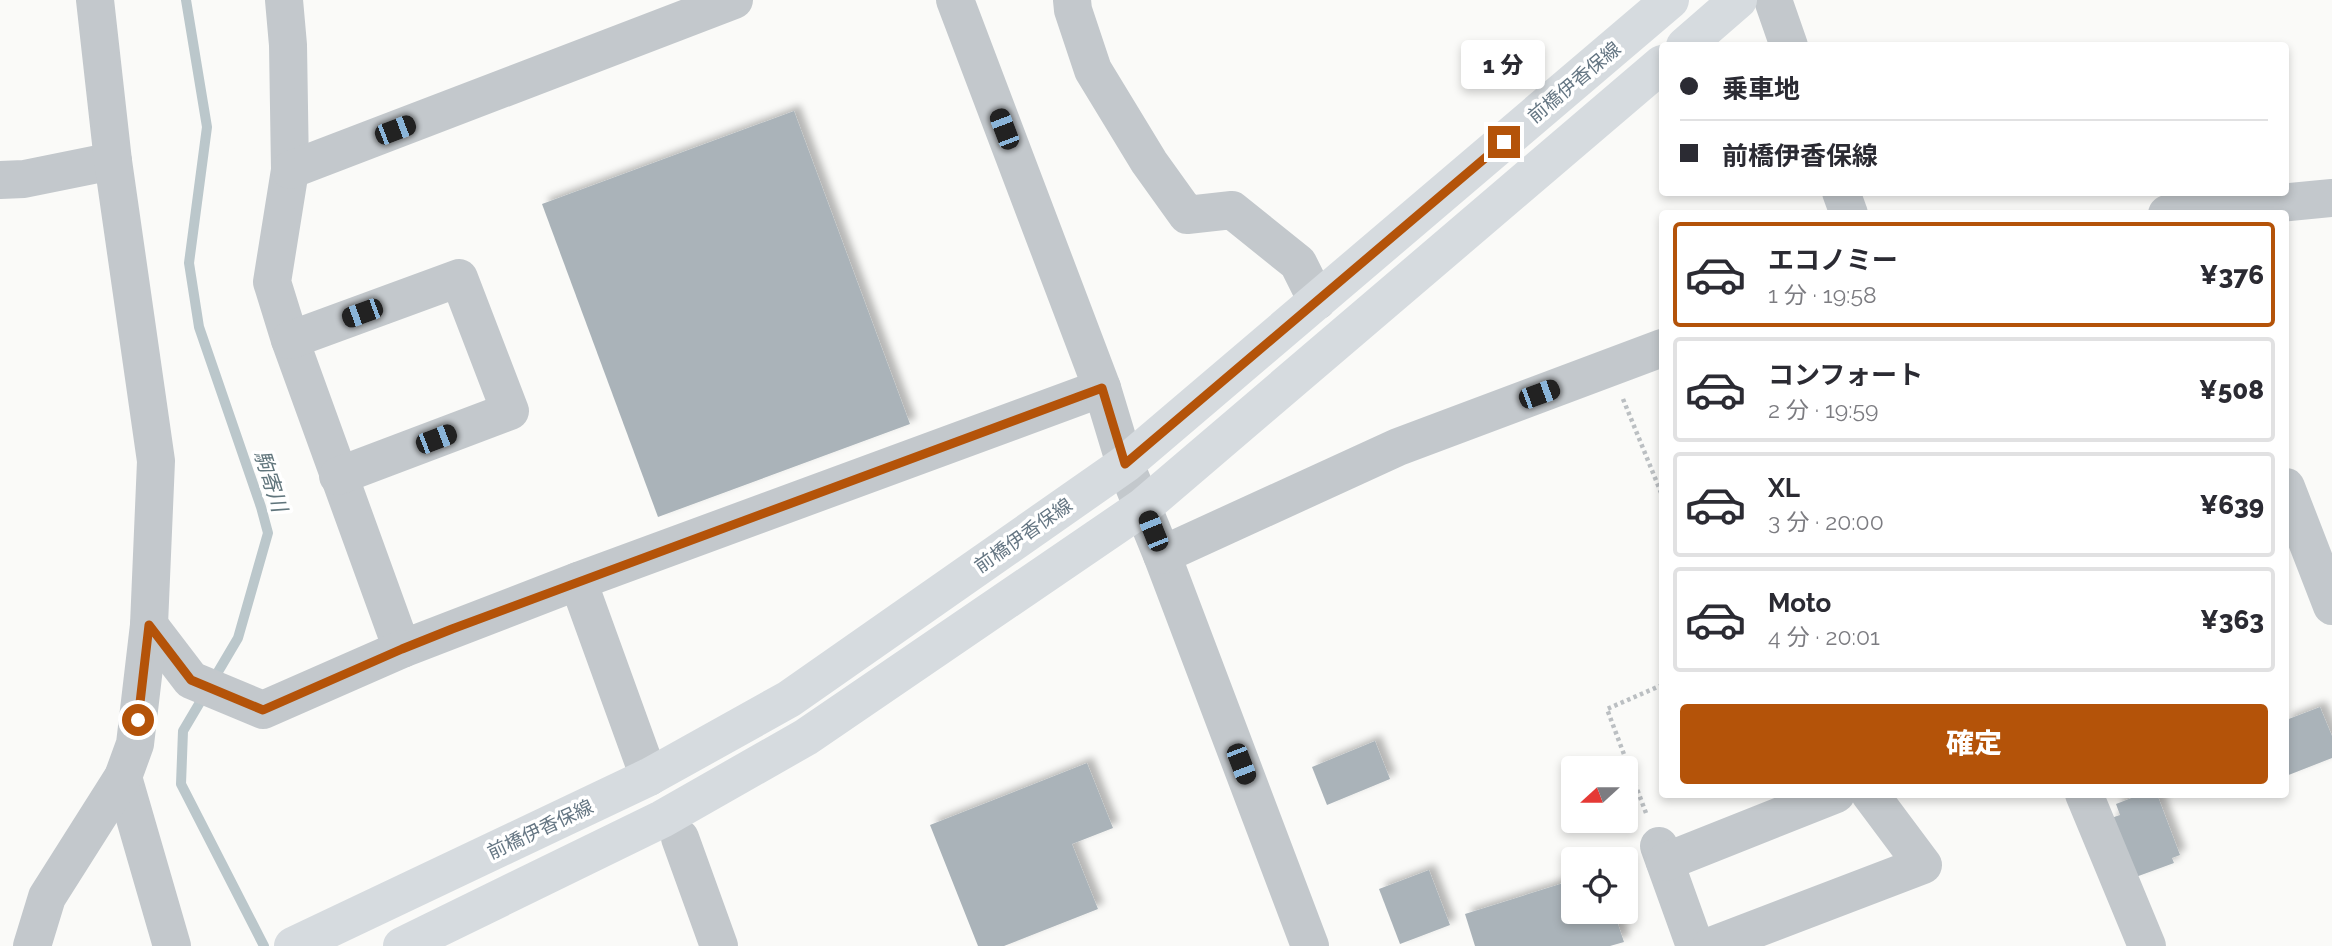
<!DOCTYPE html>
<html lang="ja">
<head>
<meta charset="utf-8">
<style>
	body { margin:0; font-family:Raleway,"Noto Sans JP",sans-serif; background:#f2f2f3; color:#2b2b33; height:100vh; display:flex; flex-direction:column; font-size:26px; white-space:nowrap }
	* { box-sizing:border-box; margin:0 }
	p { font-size:23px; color:#7c7c81 }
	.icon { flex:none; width:38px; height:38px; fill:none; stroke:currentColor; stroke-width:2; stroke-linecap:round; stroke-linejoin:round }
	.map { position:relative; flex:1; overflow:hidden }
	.details { position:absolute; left:1659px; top:210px; width:630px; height:588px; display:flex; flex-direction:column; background:#fff; border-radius:7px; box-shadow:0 4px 10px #0003 }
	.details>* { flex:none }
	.banner { position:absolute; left:1659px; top:42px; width:630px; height:154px; border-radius:7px; box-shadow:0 4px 10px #0003; display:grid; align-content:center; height:154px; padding:0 21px; background:#fff }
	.needle { width:46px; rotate:249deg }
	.tools { position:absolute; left:1561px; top:756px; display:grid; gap:14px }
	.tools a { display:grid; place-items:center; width:77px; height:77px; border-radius:7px; background:#fff; box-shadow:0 4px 10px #0003; font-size:35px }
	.end { position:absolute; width:32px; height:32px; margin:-16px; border:9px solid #b45309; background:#fff; box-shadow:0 0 0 4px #fff }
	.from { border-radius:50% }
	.bubble { position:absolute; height:49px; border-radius:7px; background:#fff; box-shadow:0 4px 10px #0003; font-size:23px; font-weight:800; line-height:49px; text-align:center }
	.car { position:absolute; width:21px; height:42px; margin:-21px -10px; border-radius:9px; box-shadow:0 0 5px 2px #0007; background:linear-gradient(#222 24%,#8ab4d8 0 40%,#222 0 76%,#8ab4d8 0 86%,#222 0) }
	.banner b { display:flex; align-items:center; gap:24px; height:66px; font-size:26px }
	.banner b+b { border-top:2px solid #e1e1e2 }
	.banner i { width:18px; height:18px; background:#2b2b33 }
	ul { padding:12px 0 0; list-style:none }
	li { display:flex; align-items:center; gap:21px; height:105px; margin:0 14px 10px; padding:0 7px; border:4px solid #e1e1e2; border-radius:7px }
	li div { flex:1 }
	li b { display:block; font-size:26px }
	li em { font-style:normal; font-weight:800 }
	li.current { border-color:#b45309 }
	li>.icon { width:63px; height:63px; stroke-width:1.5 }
	.primary-button { display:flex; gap:14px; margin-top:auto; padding:14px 21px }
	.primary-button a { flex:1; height:80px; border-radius:7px; background:#b45309; color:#fff; font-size:28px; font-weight:800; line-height:80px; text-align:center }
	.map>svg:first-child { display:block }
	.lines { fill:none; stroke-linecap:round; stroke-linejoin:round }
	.stream { stroke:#bbc7cb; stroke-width:10 }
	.building { fill:#aab3b9; filter:url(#shadow) }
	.path { stroke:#bbbfc2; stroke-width:4.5; stroke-dasharray:3.5 3.5; stroke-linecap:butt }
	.minor { stroke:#c3c8cc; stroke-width:38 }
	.major { stroke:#d6dbdf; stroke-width:38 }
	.route { stroke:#b45309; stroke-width:9 }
	.labels { text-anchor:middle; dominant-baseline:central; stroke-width:7; stroke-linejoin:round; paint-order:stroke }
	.street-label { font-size:19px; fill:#657683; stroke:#fff }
	.water-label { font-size:21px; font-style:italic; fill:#60757c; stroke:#fff }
</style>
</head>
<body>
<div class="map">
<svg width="2332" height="946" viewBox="0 0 2332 946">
	<defs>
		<filter id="shadow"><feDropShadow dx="6" dy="-6" stdDeviation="3.5" flood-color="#0004"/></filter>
	</defs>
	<rect width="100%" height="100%" fill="#fafaf8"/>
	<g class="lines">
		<path class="stream" d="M186,0L207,127L189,263L199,327L261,507L268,533L238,638L183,731L181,784L264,946"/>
	</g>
	<g class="building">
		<path d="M794,111L910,424L658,517L542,204Z"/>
		<path d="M2320,707L2332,736V758L2286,776V720Z"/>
		<path d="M1375,741L1390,779L1327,805L1312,767Z"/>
		<path d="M1087,763L1113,828L1072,844L1098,909L1004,946H978L930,825Z"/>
		<path d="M2142,794H2157L2180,855L2172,858L2174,863L2133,878L2111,818L2120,815L2116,804Z"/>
		<path d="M1429,870L1450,925L1400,944L1379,889Z"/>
		<path d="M1573,880V912H1614L1624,942L1610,946H1475L1465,914Z"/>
	</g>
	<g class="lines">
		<g class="path">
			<path d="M1623,399L1662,495"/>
			<path d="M1646,813L1607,709L1662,685"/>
		</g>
		<g class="minor">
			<path d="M284,0L288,45L290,170L272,282L290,340L402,649L578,581L1102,388"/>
			<path d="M955,0L1102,388L1125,464L1162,555L1310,946"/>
			<path d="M1072,0L1073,10L1093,70L1149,162L1187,215L1232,210L1298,263L1317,301"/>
			<path d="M1773,0L1789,46"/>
			<path d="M290,170L734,0"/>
			<path d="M0,180L24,179L113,161"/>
			<path d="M1841,192L1849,214"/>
			<path d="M2167,214L2332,198"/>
			<path d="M290,340L459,278L510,411L338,476"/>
			<path d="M2286,487L2332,606"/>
			<path d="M1162,555L1398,447L1662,348"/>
			<path d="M578,581L649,777"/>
			<path d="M149,625L191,680L263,710L402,649"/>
			<path d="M123,777L172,946"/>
			<path d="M2084,794L2147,946"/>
			<path d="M680,838L719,946"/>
			<path d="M1659,846L1695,946"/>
			<path d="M1665,862L1836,794"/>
			<path d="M32,946L47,897L123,777L135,744L149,625L156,461L113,161L95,0"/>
			<path d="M1711,946L1923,865L1870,794"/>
		</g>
		<g class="major">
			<path d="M1685,46L1738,0"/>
			<path d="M293,946L649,777L789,699L1125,464L1670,0"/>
			<path d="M402,946L662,819L806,737L1143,507L1662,64"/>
		</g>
	</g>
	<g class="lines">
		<path class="route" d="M138,720L149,625L191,680L263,710L402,649L452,629L1102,388L1125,464L1504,142"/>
	</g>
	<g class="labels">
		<g class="street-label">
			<text transform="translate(1574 82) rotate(-40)">前橋伊香保線</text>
			<text transform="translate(1023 535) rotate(-35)">前橋伊香保線</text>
			<text transform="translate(540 829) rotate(-25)">前橋伊香保線</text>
		</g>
		<g class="water-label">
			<text transform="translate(271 481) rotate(72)">駒寄川</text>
		</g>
	</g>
</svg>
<div class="tools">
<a><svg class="needle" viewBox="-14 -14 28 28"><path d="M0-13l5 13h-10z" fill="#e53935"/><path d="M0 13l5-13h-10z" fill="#7c7c81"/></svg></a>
<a><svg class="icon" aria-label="locate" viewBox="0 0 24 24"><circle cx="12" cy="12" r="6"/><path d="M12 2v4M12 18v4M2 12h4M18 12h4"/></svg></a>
</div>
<i class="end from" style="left:138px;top:720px"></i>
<i class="end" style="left:1504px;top:142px"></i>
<div class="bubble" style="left:1461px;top:40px;width:84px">1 分</div>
<i class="car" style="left:1004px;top:129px;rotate:339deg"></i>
<i class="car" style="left:395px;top:130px;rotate:69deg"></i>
<i class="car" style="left:362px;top:313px;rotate:250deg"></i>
<i class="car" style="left:1539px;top:394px;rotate:70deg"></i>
<i class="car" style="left:436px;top:439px;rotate:69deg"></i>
<i class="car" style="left:1153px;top:531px;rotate:338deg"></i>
<i class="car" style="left:1241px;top:764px;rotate:159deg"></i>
<div class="banner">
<b><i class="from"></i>乗車地</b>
<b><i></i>前橋伊香保線</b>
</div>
<section class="details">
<ul>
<li class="current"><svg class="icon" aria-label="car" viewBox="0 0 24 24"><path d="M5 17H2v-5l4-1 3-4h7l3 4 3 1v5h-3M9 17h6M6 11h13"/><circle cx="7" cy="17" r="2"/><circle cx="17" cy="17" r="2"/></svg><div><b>エコノミー</b><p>1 分 · 19:58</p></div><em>¥376</em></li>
<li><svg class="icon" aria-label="car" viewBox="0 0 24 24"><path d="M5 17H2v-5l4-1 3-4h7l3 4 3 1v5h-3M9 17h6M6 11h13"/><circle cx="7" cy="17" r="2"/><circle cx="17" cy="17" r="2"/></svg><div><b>コンフォート</b><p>2 分 · 19:59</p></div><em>¥508</em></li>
<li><svg class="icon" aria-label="car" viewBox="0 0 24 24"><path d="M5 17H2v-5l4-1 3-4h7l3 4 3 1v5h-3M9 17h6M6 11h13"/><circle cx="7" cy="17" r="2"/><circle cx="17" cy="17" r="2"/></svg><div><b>XL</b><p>3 分 · 20:00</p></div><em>¥639</em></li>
<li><svg class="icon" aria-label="car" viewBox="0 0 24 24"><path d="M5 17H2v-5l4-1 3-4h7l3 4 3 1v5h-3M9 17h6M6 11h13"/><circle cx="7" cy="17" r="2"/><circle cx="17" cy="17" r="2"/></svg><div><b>Moto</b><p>4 分 · 20:01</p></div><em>¥363</em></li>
</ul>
<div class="primary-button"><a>確定</a></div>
</section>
</div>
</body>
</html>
